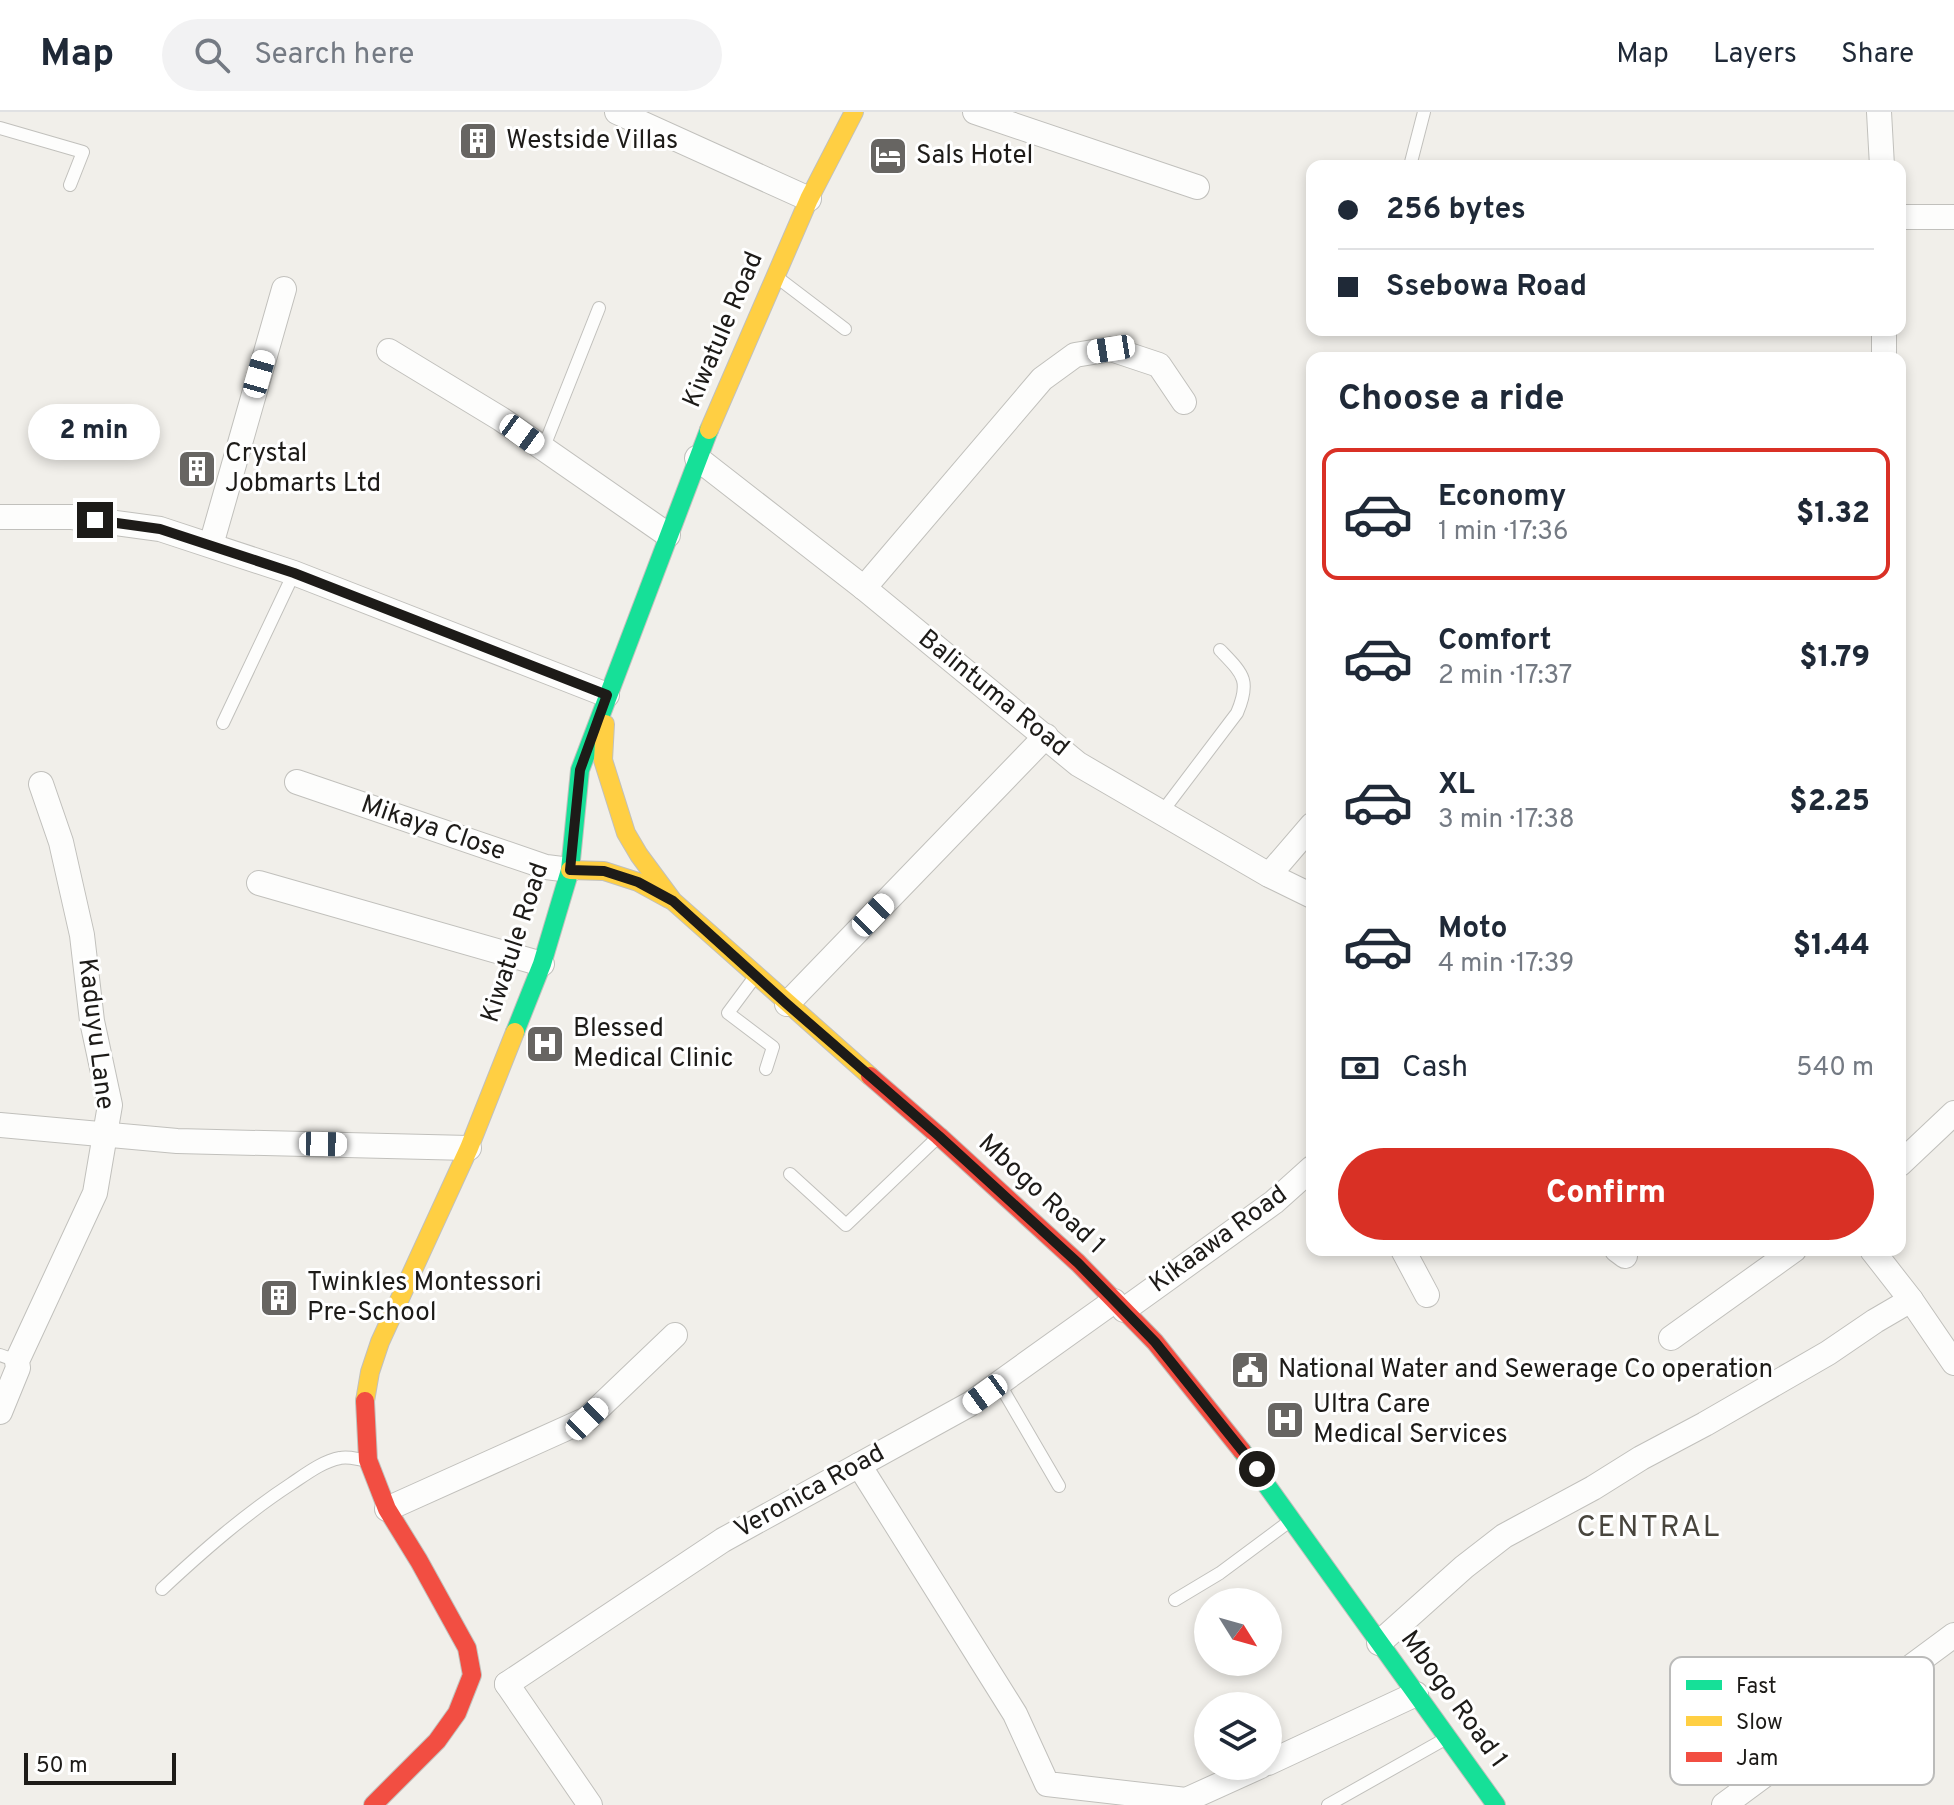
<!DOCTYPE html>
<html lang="en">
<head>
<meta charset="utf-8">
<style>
	body { margin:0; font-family:Overpass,sans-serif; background:#f2f2f3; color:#1f2937; height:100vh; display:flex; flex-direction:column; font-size:30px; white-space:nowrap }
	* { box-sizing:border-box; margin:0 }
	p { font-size:26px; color:#747a83 }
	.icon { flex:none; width:44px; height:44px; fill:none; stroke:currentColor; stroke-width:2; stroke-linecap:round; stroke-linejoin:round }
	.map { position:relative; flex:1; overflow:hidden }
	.panel { position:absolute; left:1306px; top:240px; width:600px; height:904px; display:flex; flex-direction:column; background:#fff; border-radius:16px; box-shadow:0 4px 12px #0003 }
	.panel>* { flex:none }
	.banner { position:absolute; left:1306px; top:48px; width:600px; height:176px; border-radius:16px; box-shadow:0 4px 12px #0003; display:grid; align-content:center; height:176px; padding:0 32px; background:#fff }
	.needle { width:52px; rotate:127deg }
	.fabs { position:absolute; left:1194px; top:1476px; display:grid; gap:16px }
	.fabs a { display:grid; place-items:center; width:88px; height:88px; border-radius:50%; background:#fff; box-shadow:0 4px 12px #0003; font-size:40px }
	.scale { position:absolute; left:24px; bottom:20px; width:152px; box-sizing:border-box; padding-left:8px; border:4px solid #1d1b18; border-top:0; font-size:22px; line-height:28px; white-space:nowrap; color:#1d1b18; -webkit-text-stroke:6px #fff; paint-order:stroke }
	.end { position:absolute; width:36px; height:36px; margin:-18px; border:10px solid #1d1b18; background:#fff; box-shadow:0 0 0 4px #fff }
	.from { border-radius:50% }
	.bubble { position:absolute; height:56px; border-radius:28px; background:#fff; box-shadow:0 4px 12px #0003; font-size:26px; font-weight:800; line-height:56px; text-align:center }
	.car { position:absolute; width:24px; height:48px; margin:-24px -12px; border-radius:10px; box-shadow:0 0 6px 2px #0007; background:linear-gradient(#fff 24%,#345 0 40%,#fff 0 76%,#345 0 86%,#fff 0) }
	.banner b { display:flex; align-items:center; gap:28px; height:76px; font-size:30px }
	.banner b+b { border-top:2px solid #e0e1e3 }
	.banner i { width:20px; height:20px; background:#1f2937 }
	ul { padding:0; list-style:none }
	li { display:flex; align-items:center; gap:24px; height:132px; margin:0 16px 12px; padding:0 16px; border:4px solid transparent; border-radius:16px }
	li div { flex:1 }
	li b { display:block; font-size:30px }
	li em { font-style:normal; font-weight:800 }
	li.on { border-color:#d93025 }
	li>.icon { width:72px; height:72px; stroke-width:1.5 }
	h2 { padding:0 32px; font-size:36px; line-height:96px }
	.pay { display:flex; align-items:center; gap:20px; height:88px; padding:0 32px; font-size:30px }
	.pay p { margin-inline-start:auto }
	.action { display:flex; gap:16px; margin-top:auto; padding:16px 32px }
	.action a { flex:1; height:92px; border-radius:48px; background:#d93025; color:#fff; font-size:32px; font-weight:800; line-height:92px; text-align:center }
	header { display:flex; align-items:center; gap:48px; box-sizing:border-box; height:112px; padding:0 40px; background:#fff; border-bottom:2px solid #e0e1e3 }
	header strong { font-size:38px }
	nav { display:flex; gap:44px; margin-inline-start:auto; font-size:28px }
	.search { width:560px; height:72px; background:#f2f2f3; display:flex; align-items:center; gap:20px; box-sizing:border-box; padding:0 28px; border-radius:44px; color:#747a83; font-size:30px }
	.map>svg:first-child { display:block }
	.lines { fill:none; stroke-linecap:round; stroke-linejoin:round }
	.lane-casing { stroke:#c1c0bc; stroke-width:14 }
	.street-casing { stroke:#c1c0bc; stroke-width:26 }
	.fast-casing { stroke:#c1c0bc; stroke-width:20 }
	.slow-casing { stroke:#c1c0bc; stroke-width:20 }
	.jam-casing { stroke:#c1c0bc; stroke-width:20 }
	.lane { stroke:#fdfdfc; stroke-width:12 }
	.street { stroke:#fdfdfc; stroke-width:24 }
	.fast { stroke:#16e098; stroke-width:18 }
	.slow { stroke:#ffcf43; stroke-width:18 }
	.jam { stroke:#f24e42; stroke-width:18 }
	.route { stroke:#1d1b18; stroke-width:10 }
	.labels { text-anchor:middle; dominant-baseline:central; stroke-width:6; stroke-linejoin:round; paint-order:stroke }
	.poi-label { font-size:26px; fill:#1d1b18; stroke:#fff; text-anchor:start }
	.street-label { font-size:26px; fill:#1d1b18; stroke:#fff }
	.quarter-label { font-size:30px; letter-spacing:2px; fill:#48453d; stroke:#fff }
	.key { fill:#fff; stroke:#bbbbba; stroke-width:2 }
	.key-label { font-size:22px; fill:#1d1b18 }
</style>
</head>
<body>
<header>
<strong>Map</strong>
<div class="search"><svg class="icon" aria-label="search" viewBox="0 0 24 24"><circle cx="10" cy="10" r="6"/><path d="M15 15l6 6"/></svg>Search here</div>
<nav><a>Map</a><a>Layers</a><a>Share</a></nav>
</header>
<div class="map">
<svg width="1954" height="1693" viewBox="0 0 1954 1693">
	<rect width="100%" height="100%" fill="#f1efea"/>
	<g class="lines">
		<defs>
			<g id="lane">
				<path d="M0,16L83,40L70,73"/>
				<path d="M1410,54L1424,0"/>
				<path d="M778,166L845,217"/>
				<path d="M543,337L599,196"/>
				<path d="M223,611L294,461"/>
				<path d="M1162,700L1237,601C1251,568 1243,562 1220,538"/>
				<path d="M754,866L728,901L773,935L766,957"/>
				<path d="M790,1062L846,1113L937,1026"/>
				<path d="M0,1243L17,1249"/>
				<path d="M999,1271L1059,1374"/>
				<path d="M162,1477C203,1439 245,1402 291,1372C306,1362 323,1349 340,1346C348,1344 356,1347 364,1348"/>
				<path d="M1175,1488L1220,1461L1290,1409"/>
				<path d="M1328,1693L1445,1627"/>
			</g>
			<g id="street">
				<path d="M617,0L809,87"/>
				<path d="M975,0L1197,75"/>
				<path d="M1879,0L1882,54"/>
				<path d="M1900,105H1954"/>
				<path d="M1884,218V246"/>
				<path d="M389,239L501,307L668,423"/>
				<path d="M697,346L864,476L1078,652L1269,763L1312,784"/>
				<path d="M0,405H72L160,417L294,461L607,583"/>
				<path d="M211,433L284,177"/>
				<path d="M864,476L1042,267L1075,243L1111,237L1159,253L1184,290"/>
				<path d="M297,670L546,755L570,758"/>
				<path d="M1269,763L1312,713"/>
				<path d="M259,771L542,852"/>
				<path d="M787,892L1046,624"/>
				<path d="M0,1013L177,1029L469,1036"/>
				<path d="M1900,1052L1954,1001"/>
				<path d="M1403,1138L1427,1183"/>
				<path d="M1617,1138L1625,1144"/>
				<path d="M1872,1138L1911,1188L1954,1251"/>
				<path d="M1124,1198L1274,1090L1312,1056"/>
				<path d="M1671,1226L1794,1138"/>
				<path d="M0,1300L18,1256L17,1249L95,1081L110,993L92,909L82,823L61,730L41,672"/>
				<path d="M859,1353L1015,1602L1047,1672L1186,1688L1261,1654"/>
				<path d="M387,1397L587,1307L675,1223"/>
				<path d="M1379,1531L1464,1455L1504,1424L1593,1376L1641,1346L1705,1312L1828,1241L1875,1209L1911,1188"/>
				<path d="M507,1572L723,1428L970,1292L1114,1189"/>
				<path d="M507,1572L590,1693"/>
				<path d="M1268,1651L1416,1582"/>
				<path d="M1724,1693L1954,1523"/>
			</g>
			<g id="fast">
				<path d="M515,920L542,852L570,758L580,658L709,318"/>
				<path d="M1242,1339L1496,1693"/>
			</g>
			<g id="slow">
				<path d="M709,318L809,87L854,0"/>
				<path d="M605,612L603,648L626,721L639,743L673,789L870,964"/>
				<path d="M570,758L604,759L638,770L669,787"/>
				<path d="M365,1289L370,1260L380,1230L469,1036L515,920"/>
			</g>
			<g id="jam">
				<path d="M870,964L939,1024L1078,1151L1155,1230L1242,1339"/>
				<path d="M365,1289L368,1348L387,1397L419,1449L467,1536L472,1563L457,1601L437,1629L373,1693"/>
			</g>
		</defs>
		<use href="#lane" class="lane-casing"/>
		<use href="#street" class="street-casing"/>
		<use href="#fast" class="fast-casing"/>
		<use href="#slow" class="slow-casing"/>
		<use href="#jam" class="jam-casing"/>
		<use href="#lane" class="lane"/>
		<use href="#street" class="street"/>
		<use href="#fast" class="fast"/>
		<use href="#slow" class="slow"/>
		<use href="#jam" class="jam"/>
	</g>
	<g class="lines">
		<path class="route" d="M95,408L160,417L294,461L607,583L580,658L570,758L604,759L638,770L673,789L787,892L939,1024L1078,1151L1155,1230L1257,1357"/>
	</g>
	<defs>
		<symbol id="building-square" viewBox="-11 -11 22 22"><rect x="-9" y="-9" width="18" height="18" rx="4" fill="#676562" stroke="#fff"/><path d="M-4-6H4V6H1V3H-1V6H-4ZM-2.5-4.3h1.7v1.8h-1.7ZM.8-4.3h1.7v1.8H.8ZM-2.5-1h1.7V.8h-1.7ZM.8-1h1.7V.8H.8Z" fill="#fff"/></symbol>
		<symbol id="hotel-square" viewBox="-11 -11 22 22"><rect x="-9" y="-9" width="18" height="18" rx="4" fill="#676562" stroke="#fff"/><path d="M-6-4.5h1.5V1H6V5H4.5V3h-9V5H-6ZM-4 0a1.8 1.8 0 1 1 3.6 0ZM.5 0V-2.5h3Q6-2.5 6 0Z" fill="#fff"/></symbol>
		<symbol id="hospital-square" viewBox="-11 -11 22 22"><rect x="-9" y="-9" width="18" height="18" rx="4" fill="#676562" stroke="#fff"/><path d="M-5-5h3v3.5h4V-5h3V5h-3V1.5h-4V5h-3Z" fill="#fff"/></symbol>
		<symbol id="civic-square" viewBox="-11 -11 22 22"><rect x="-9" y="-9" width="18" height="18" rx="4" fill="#676562" stroke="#fff"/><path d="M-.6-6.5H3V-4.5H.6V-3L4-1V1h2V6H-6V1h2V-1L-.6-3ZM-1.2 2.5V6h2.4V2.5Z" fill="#fff"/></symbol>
	</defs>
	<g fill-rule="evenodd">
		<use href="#building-square" x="456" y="7" width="44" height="44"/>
		<use href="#hotel-square" x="866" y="22" width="44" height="44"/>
		<use href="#building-square" x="175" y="335" width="44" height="44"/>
		<use href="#hospital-square" x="523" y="910" width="44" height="44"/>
		<use href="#building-square" x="257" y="1164" width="44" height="44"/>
		<use href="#civic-square" x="1228" y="1236" width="44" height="44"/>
		<use href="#hospital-square" x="1263" y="1286" width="44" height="44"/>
	</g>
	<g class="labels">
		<g class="poi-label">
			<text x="506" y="29">Westside Villas</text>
			<text x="916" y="44">Sals Hotel</text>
			<text x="225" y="342">Crystal<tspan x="225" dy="30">Jobmarts Ltd</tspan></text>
			<text x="573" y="917">Blessed<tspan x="573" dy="30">Medical Clinic</tspan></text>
			<text x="307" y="1171">Twinkles Montessori<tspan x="307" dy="30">Pre-School</tspan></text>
			<text x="1278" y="1258">National Water and Sewerage Co operation</text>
			<text x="1313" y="1293">Ultra Care<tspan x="1313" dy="30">Medical Services</tspan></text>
		</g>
		<g class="street-label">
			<text transform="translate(724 218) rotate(-67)">Kiwatule Road</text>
			<text transform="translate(993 582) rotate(39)">Balintuma Road</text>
			<text transform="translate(433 717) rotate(19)">Mikaya Close</text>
			<text transform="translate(516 831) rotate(-72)">Kiwatule Road</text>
			<text transform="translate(95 922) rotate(83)">Kaduyu Lane</text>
			<text transform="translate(1041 1083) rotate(43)">Mbogo Road 1</text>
			<text transform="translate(1219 1128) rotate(-36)">Kikaawa Road</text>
			<text transform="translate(810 1380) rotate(-29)">Veronica Road</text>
			<text transform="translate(1453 1588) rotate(54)">Mbogo Road 1</text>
		</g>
		<g class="quarter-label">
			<text x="1649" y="1416">CENTRAL</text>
		</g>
	</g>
	<rect x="1670" y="1545" width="264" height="128" rx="12" class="key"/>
	<rect x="1686" y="1568" width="36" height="10" fill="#16e098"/>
	<rect x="1686" y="1604" width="36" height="10" fill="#ffcf43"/>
	<rect x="1686" y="1640" width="36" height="10" fill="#f24e42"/>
	<g class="key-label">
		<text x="1736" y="1581">Fast</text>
		<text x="1736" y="1617">Slow</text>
		<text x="1736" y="1653">Jam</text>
	</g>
</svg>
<div class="fabs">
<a><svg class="needle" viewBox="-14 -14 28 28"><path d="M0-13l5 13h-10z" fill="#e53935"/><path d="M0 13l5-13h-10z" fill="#747a83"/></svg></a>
<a><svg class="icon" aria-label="layers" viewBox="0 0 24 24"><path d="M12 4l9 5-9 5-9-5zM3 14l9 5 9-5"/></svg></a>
</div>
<div class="scale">50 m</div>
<i class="end from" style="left:1257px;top:1357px"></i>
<i class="end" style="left:95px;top:408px"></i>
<div class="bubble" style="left:28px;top:292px;width:132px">2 min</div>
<i class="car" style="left:1111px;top:237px;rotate:261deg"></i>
<i class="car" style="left:259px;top:262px;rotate:16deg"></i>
<i class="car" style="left:522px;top:322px;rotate:126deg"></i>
<i class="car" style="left:873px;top:803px;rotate:44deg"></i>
<i class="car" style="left:323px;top:1032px;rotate:91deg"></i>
<i class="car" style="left:985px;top:1282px;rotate:234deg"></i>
<i class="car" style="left:587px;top:1307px;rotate:46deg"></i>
<div class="banner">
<b><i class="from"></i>256 bytes</b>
<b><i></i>Ssebowa Road</b>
</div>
<section class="panel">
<h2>Choose a ride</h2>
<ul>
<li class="on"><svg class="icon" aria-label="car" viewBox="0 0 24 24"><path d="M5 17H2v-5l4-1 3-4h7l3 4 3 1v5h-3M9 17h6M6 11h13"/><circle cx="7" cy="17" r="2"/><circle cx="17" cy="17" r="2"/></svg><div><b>Economy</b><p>1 min · 17:36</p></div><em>$1.32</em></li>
<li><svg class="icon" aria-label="car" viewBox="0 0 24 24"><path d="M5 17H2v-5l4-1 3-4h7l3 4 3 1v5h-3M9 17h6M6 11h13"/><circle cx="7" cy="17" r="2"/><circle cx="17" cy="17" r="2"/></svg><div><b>Comfort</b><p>2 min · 17:37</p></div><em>$1.79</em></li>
<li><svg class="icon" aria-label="car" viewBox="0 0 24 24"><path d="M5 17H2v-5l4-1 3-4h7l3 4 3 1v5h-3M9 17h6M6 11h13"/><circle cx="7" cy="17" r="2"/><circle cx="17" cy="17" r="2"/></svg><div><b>XL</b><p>3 min · 17:38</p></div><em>$2.25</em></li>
<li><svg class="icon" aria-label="car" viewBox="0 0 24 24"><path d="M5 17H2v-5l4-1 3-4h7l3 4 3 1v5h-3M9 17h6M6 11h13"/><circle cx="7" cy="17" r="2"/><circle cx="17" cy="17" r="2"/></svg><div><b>Moto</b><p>4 min · 17:39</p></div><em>$1.44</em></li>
</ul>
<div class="pay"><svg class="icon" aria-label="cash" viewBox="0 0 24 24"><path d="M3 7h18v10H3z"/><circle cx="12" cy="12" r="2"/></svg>Cash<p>540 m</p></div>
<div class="action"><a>Confirm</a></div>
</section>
</div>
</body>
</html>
